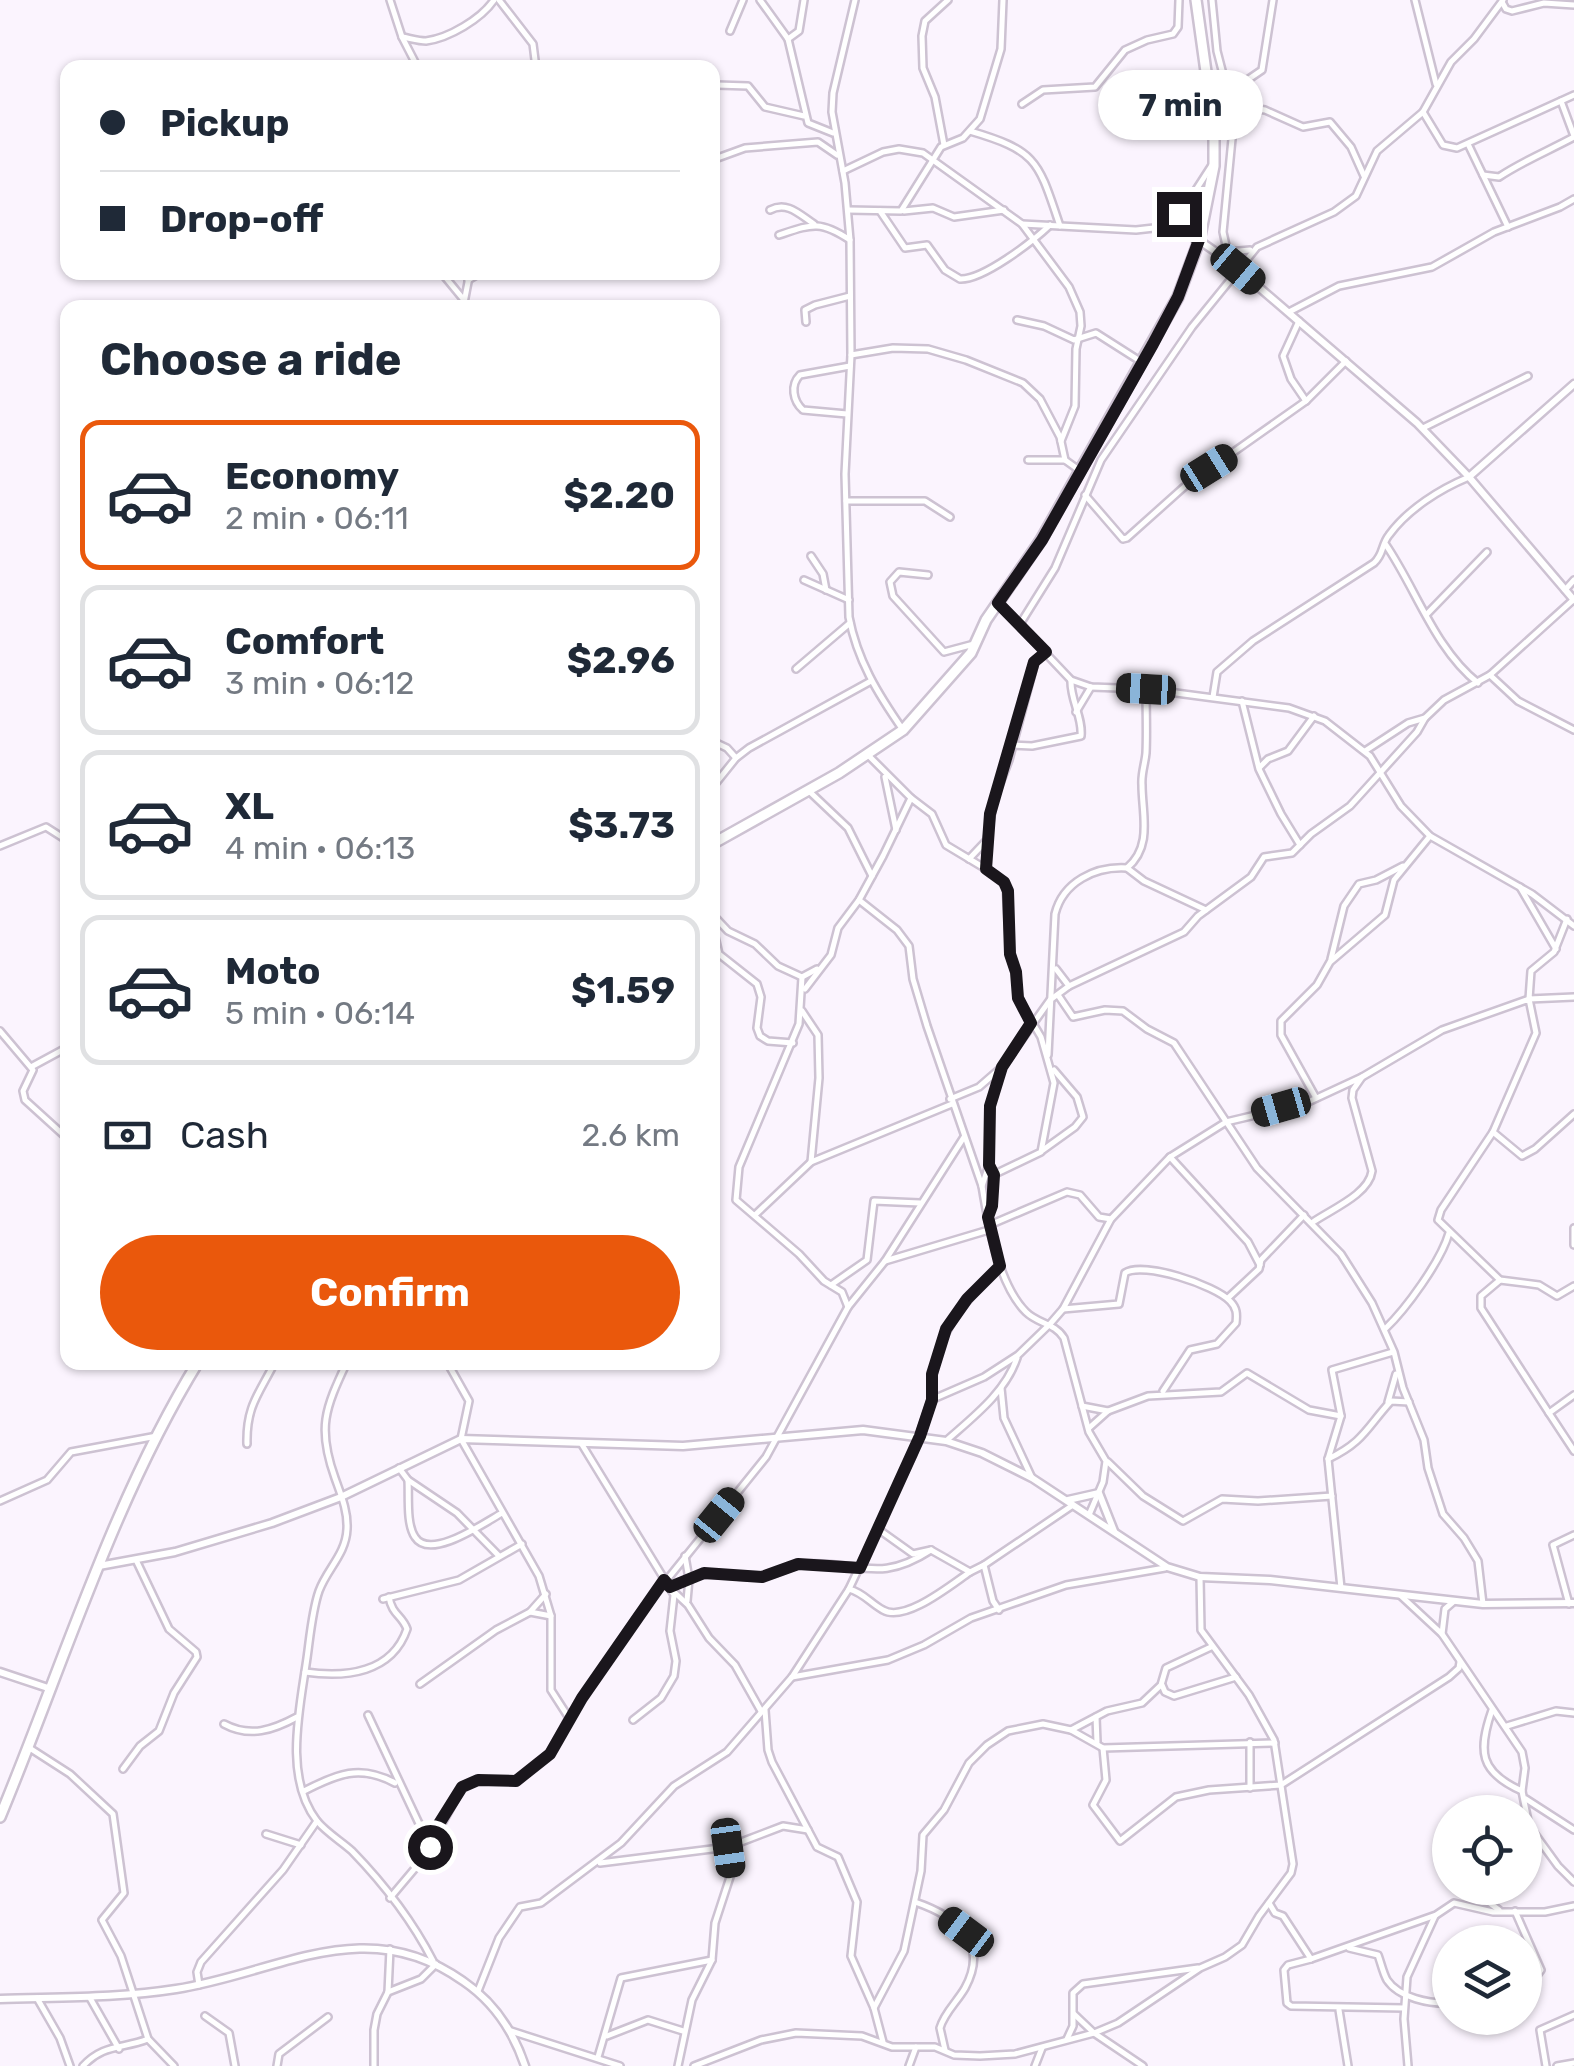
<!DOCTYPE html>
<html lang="en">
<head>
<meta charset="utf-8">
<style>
	body { margin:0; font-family:Rubik,sans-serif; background:#f6f6f7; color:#1f2937; height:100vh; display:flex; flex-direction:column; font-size:38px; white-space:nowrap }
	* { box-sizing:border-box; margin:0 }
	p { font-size:32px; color:#747a83 }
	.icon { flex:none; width:55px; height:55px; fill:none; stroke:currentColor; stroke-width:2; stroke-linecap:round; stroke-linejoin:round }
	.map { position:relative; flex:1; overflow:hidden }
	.panel { position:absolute; left:60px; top:300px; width:660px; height:1070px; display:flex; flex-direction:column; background:#fff; border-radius:20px; box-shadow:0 2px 8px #0004 }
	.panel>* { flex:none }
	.top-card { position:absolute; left:60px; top:60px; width:660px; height:220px; border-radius:20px; box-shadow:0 2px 8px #0004; display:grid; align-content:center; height:220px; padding:0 40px; background:#fff }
	.controls { position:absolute; left:1432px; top:1795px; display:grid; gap:20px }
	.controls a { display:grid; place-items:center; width:110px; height:110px; border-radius:50%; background:#fff; box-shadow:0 2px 8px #0004; font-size:50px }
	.end { position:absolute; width:45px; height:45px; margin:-22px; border:12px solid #1a161c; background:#fff; box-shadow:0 0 0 5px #fff }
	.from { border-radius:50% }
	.bubble { position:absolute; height:70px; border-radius:35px; background:#fff; box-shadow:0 2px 8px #0004; font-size:32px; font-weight:700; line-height:70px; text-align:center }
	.car { position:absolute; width:30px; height:60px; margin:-30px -15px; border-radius:12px; box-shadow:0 0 8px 2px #0007; background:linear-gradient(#222 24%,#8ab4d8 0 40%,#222 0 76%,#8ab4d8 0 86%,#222 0) }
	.top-card b { display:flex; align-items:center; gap:35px; height:95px; font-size:38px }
	.top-card b+b { border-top:2px solid #e0e1e3 }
	.top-card i { width:25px; height:25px; background:#1f2937 }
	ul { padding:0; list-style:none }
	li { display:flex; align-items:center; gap:30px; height:150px; margin:0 20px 15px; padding:0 20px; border:5px solid #e0e1e3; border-radius:20px }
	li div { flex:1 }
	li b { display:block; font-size:38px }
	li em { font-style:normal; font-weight:700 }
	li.selected { border-color:#ea580c }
	li>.icon { width:90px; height:90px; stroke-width:1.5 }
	h2 { padding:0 40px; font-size:45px; line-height:120px }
	.pay { display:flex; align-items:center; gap:25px; height:110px; padding:0 40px; font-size:38px }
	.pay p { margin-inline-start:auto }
	.cta { display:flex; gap:20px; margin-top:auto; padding:20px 40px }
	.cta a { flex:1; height:115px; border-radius:60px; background:#ea580c; color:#fff; font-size:40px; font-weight:700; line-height:115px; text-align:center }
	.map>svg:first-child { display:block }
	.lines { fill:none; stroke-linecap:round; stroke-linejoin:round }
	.minor-casing { stroke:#cdc2d2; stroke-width:10 }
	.tertiary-casing { stroke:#cdc2d2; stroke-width:11 }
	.primary-casing { stroke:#cdc2d2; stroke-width:14 }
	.minor { stroke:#fff; stroke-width:5 }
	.tertiary { stroke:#fff; stroke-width:6 }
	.primary { stroke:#fff; stroke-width:9 }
	.route { stroke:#1a161c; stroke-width:12 }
</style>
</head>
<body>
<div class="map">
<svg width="1574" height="2066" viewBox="0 0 1574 2066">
	<rect width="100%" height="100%" fill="#fbf4fe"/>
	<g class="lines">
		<defs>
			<g id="minor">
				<path d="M390,0L402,37L418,68"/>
				<path d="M499,0L533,44L536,68"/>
				<path d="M760,0L788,39L808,123L833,133"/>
				<path d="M855,0L833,93L832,112L845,183L850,240L851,355L845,474L849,617C857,660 878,694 903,730"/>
				<path d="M1212,0L1217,51L1231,105L1232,139L1223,232L1227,250"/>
				<path d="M1415,0L1436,84"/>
				<path d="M1502,2L1506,9L1512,11L1544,3L1574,5"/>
				<path d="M730,31L743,0"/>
				<path d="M402,37C409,38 418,41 426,41C449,38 481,19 494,0"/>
				<path d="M788,39L799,31L804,0"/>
				<path d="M717,85L748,86L765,107L804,116"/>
				<path d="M1210,88L1240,85L1262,70L1273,0"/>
				<path d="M1561,101L1574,136"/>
				<path d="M1022,104L1043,90L1095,87L1125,50L1147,40L1173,34L1178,27L1179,0"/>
				<path d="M1231,105L1265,110L1303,127L1330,122L1351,147L1364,176"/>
				<path d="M1423,112L1443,145L1457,148L1574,95"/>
				<path d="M970,131C1038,151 1038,161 1060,226"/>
				<path d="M1468,144L1508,227"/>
				<path d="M944,145L935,97L923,68L922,36L925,21L948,0"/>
				<path d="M712,160L745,148L818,142L837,155"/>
				<path d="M843,171L883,152L899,149L923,153L1022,224L1069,287L1080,312L1081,326L1076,349L1075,406L1061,441"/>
				<path d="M1483,175L1499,177C1523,161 1548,151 1574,137"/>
				<path d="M770,210C787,201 799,214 814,224"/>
				<path d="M848,210L901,211L941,147L963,138L980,119L1001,49L1003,0"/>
				<path d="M880,211L905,248L927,245L945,270L960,279C983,280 1032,242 1050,225"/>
				<path d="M904,211L933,208L954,217L1004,210"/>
				<path d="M1168,223L1183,210L1212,165"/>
				<path d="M1022,224L1136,230L1172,226L1199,241"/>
				<path d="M779,235C812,224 820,220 850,240"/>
				<path d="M1217,253L1250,250"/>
				<path d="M441,272L464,300"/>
				<path d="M468,280L482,272"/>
				<path d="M463,308L470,272"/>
				<path d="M1289,312L1339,286L1432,267L1494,232L1560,207L1574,199"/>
				<path d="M1017,320L1044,326L1074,340L1096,333L1140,361"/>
				<path d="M1299,321L1283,356L1291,379L1306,401"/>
				<path d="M806,322L805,310L815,305L850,296"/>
				<path d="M851,355L893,348L928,349L966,360L1023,383L1040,399L1060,437L1065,460L1079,470"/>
				<path d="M847,414L803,410C793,401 790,385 800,375L850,366"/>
				<path d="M1423,428L1528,376"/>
				<path d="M1028,460H1065"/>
				<path d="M1085,495L1123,539L1127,538L1184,487L1306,401L1346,361"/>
				<path d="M846,501H925L950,517"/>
				<path d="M1386,545C1416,589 1435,649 1478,683"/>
				<path d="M811,556L823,574L826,590"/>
				<path d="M928,575L899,572L890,582L893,596L944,652L974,644"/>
				<path d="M804,580L849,600"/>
				<path d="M1565,590L1574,580"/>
				<path d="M998,603L1071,680L1091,687L1146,689L1289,708L1325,721L1370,756L1401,806L1430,836L1532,894L1574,926"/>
				<path d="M1427,614L1487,552"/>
				<path d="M1020,624L1055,568L1101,460L1192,327L1257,247L1334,212L1356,196L1377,151L1423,112L1451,62L1474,39L1503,0"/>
				<path d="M796,669L850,623"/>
				<path d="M1490,675L1518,701L1574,730"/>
				<path d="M1213,697L1217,672L1253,641L1374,563C1384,554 1381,545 1389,535C1408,509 1440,489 1469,477"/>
				<path d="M1242,701L1259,769L1281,814L1300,845"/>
				<path d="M1076,712L1091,687"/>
				<path d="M712,741L727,748L736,758"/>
				<path d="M1012,745L1032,746L1081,736C1083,717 1070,700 1071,680"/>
				<path d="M1365,751L1408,723L1425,718L1444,700L1490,675L1573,600"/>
				<path d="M1260,767L1268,759L1288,751L1314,716"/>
				<path d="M885,777L896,830"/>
				<path d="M712,788L736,758L749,748L871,681"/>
				<path d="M810,792L848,828L872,876"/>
				<path d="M911,798L932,814L946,845L996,875L1006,885L1010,953L1016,972L1018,998L1041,1037L1054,1083L1041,1152L993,1175"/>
				<path d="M0,846L46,827L68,841"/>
				<path d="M969,859L987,840L994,799L1009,760L1035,662L1045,652"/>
				<path d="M1127,868L1144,881L1206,910"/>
				<path d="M986,869L987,842"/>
				<path d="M1520,887L1556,949"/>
				<path d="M859,900L897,930L909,946L913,979L927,1026L982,1186C988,1223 998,1284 1026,1312C1038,1324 1055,1323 1064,1338L1089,1432L1106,1461L1103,1482L1089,1515"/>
				<path d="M712,914L728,931L755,944L778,966L802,977L817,969"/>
				<path d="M1567,919L1554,952L1531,971L1529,999L1574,997"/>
				<path d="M712,924L719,954L757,984L761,997L757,1028L760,1036L768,1041L793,1043"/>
				<path d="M1331,959L1344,906L1359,884L1376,880L1403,866"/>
				<path d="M1056,969L1069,986"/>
				<path d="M802,977L799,1024L739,1167L736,1200L799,1254L824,1281L842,1292L848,1307"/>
				<path d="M805,989L831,955L838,928L859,900L883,856L911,798L868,755"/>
				<path d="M1058,995L1073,1017L1105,1010L1123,1011L1147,1029L1174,1043L1257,1168L1341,1254L1372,1303L1394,1352L1403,1388L1424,1440L1428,1468L1443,1514L1464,1538L1478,1561L1483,1604"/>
				<path d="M802,1011L818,1035L819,1078L811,1162"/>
				<path d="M0,1031L33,1070L23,1091L25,1100L68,1139"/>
				<path d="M1048,1055L1055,914C1063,882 1095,866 1127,868C1153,846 1142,814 1142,785C1141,774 1145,764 1146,753C1147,732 1146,710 1146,689"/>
				<path d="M31,1067L68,1047"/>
				<path d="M1362,1077L1442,1030L1529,999L1536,1033L1493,1132L1441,1210L1438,1220L1500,1280L1539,1285L1557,1296L1574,1286"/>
				<path d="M1316,1098L1281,1035V1021L1317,985L1330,962L1385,915L1394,880L1430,836"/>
				<path d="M950,1099L979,1087L1002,1067L1050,1000L1069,986L1184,932L1198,916L1251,877L1264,857L1292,853L1311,834L1350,806L1417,732L1425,718"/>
				<path d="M1493,1132L1522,1156L1535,1149L1574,1114"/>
				<path d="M1043,1150L1075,1127L1083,1117L1077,1097L1054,1070"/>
				<path d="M1170,1157L1248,1242L1260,1265"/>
				<path d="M982,1186L989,1165L990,1106L1001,1070"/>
				<path d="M755,1215L811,1162L952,1104"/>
				<path d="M988,1217L992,1206V1172"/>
				<path d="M992,1224L1067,1192L1080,1195L1099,1217L1111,1219"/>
				<path d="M1574,1228V1245"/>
				<path d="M885,1261L992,1229"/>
				<path d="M1500,1280L1481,1296V1308L1549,1413"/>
				<path d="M831,1285L867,1260L874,1201L920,1203"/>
				<path d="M1228,1298L1259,1269L1261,1260L1304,1215"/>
				<path d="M1063,1309L1119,1304L1125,1273C1143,1261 1215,1285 1230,1301C1237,1308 1237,1314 1236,1323L1217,1344L1190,1350L1163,1391"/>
				<path d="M1385,1329C1406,1309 1441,1261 1449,1233"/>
				<path d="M347,1362C325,1409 317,1428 335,1478C341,1495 348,1511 347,1529C346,1554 327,1569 319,1591C312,1611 310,1637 307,1658C300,1708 283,1777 317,1821C327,1833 341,1841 352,1851C383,1883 413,1922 433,1961"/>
				<path d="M447,1362L469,1401L461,1439L539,1576L551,1616V1690L569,1718"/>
				<path d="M1001,1388L1004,1418L1032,1478"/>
				<path d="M1574,1395L1549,1413L1574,1451"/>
				<path d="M931,1400C932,1337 958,1308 1000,1266"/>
				<path d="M1388,1402L1396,1374"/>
				<path d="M1082,1406L1108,1411"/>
				<path d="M1341,1416L1332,1370L1393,1352"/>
				<path d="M1089,1428L1108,1411L1148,1396L1221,1392L1247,1373L1309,1410L1341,1416L1328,1459L1341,1588"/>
				<path d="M946,1441C973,1417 1005,1393 1017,1358"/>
				<path d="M581,1443L674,1595L670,1631L676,1661L674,1676L661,1698L633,1720"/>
				<path d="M247,1444C246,1406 259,1394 275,1362"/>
				<path d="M1328,1459C1364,1442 1367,1427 1391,1401L1409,1402"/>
				<path d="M1108,1462L1143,1496L1183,1521L1222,1499L1258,1501L1332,1496"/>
				<path d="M399,1468L408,1480L457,1513L499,1556"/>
				<path d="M408,1480C409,1496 406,1524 415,1537C430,1561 484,1523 502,1513"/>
				<path d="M0,1501L47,1480L71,1452L157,1436"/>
				<path d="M878,1529L913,1554L931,1550L970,1572L984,1565L993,1601L999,1610"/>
				<path d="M685,1556L689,1579C710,1569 734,1578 758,1577C774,1577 787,1566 803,1564C859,1560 877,1585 931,1550"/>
				<path d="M984,1565L1073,1505"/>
				<path d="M670,1587L689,1579"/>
				<path d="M849,1589C864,1593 870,1603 883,1610C905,1623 952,1584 970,1572"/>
				<path d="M672,1590L688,1605L709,1638L735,1665L761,1711"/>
				<path d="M1400,1595L1442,1634L1522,1752L1525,1768L1522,1791L1529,1826L1525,1836"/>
				<path d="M383,1599L459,1580L522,1544"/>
				<path d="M687,1601L689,1579"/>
				<path d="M1569,1604L1553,1545L1574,1535"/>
				<path d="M530,1612L551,1616"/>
				<path d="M1442,1634L1445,1609L1453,1602"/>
				<path d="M305,1672C346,1678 392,1673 407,1629C402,1615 392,1615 389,1597"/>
				<path d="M792,1677L888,1660L924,1645L971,1618L1066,1585L1165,1568"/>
				<path d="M420,1684L496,1630L530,1612L546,1594"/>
				<path d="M1162,1685L1165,1692L1174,1696L1236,1677"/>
				<path d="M765,1710L768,1750L772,1762L817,1847L838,1857L857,1902L851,1956L874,2008L883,2042"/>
				<path d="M1492,1710C1478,1751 1479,1772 1522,1791"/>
				<path d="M368,1715L430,1847"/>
				<path d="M1096,1717L1097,1742"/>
				<path d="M224,1724C250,1738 273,1730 297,1717"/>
				<path d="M1507,1726L1556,1711L1574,1713"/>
				<path d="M1071,1730L1103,1748L1275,1743"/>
				<path d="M1250,1742V1788"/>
				<path d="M28,1747L70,1774L113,1814L124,1893L102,1920L121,1956L148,2039L174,2066"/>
				<path d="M1103,1748L1106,1780L1093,1805L1120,1841L1176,1797L1209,1790L1281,1785L1449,1677L1459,1668L1460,1662"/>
				<path d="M123,1769L140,1746L159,1731L174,1693L197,1657L196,1652L169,1629L136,1560"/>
				<path d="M304,1791C337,1774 360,1764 395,1783"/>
				<path d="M1526,1799L1574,1830"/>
				<path d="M1529,1826L1558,1866L1574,1882"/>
				<path d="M266,1834L301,1845"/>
				<path d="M600,1863L728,1847L783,1826L808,1830"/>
				<path d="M1481,1888L1487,1901L1499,1910"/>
				<path d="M390,1898L422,1860L462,1787L478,1780L516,1781L550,1753L569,1718L637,1617L766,1457L848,1307L885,1261L964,1137"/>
				<path d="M915,1902C956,1916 990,1942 965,1988C957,2002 944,2013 940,2028L945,2050"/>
				<path d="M1269,1903L1275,1913L1283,1916L1311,1959L1436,1915L1454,1903L1493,1912H1545L1574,1906"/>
				<path d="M1515,1911L1541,1970L1538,1974L1525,1979"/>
				<path d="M1349,1948L1378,1955C1381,1963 1383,1973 1387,1980C1399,1998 1430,2004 1450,2003"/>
				<path d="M1311,1959L1288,1965L1284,1970L1287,2003L1291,2006L1404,2008"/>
				<path d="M199,1985L197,1972L201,1962L283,1870L317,1821"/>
				<path d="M478,1991L499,1938L520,1907L541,1903L621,1843L674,1786L727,1752L792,1677L849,1589L913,1454L931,1400L984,1377L1018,1355L1050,1324L1063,1309L1111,1219L1170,1157L1226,1122L1306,1103L1362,1077L1353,1090L1352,1098L1372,1171C1369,1194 1332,1209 1313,1222"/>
				<path d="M388,1992L421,1979L436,1964"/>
				<path d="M37,1998L60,2038L70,2066"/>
				<path d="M90,1998L119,2049"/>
				<path d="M874,2008L904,1951L921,1871L923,1835L944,1810L969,1763L987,1745L1008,1731L1043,1724L1071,1730L1107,1711L1142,1703L1161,1685L1166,1668L1211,1647"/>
				<path d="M1339,2010L1348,2066"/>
				<path d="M1074,2014L1094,2033L1143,2066"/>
				<path d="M205,2016L229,2033L235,2066"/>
				<path d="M511,2031L620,2066"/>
				<path d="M607,2036L648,2020L683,2031"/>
				<path d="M1067,2039L1073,2026V1993L1083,1984L1198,1968"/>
				<path d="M598,2057L621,1978L712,1960"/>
				<path d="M83,2066C103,2044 122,2049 148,2039"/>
				<path d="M277,2066L279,2054L328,2017"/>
				<path d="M374,2066V2030L377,2014L388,1992L390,1949"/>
				<path d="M678,2066L692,2000L712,1960L715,1923L731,1874L728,1847"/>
				<path d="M694,2066L761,2040L796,2033L862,2036L892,2047H935L954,2055L980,2056L1015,2054L1094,2033L1118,2023L1200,1968L1225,1957L1242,1945L1259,1916L1291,1873L1293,1864L1274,1740L1249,1695L1201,1630L1200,1577"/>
				<path d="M909,2066L916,2047"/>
				<path d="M1035,2066L1042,2048"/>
				<path d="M1408,2066L1404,2019L1407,1977L1435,1916"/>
				<path d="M1546,2066L1540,2030L1574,2015"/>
				<path d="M1557,2066L1574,2063"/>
			</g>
			<g id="tertiary">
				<path d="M1200,241L1226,259L1417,423L1469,477L1574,600"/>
				<path d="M1469,477L1574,384"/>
				<path d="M1068,1500L1099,1493L1114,1531"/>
				<path d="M99,1566L175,1552L272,1523L341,1497L461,1439L683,1446L863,1430L946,1441L982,1453L1032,1478L1167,1567L1200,1577L1270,1580L1483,1604L1574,1603"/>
				<path d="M0,1672L51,1689"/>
				<path d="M0,1999C58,1997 119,1998 176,1989C279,1973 365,1911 463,1981C494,2002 513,2030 525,2066"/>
			</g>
			<g id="primary">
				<path d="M712,844L839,773L903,730L971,653L986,620L1041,540L1178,297L1199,241L1214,166V129L1196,0"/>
				<path d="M0,1817C62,1668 113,1500 198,1362"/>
			</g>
		</defs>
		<use href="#minor" class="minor-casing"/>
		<use href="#tertiary" class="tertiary-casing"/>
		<use href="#primary" class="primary-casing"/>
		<use href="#minor" class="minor"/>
		<use href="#tertiary" class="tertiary"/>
		<use href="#primary" class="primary"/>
	</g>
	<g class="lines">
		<path class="route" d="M430,1847L437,1827L462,1787L478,1780L516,1781L550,1754L582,1698L664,1580L670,1587L704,1573L762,1577L798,1564L860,1568L920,1436L932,1400V1374L946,1329L967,1299L1000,1266L988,1217L992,1206L994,1175L989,1165L990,1106L1002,1067L1031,1023L1018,998L1016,972L1010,954L1008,891L1004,882L986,869L990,814L1034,662L1046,652L998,603L1042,540L1153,344L1178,297L1199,240L1179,228L1165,225L1179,214"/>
	</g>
</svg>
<div class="controls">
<a><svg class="icon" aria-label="locate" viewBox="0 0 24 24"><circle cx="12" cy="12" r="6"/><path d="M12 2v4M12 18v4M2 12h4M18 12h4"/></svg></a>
<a><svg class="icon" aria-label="layers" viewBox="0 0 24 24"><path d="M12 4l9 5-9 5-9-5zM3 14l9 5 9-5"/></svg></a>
</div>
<i class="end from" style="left:430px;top:1847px"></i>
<i class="end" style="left:1179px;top:214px"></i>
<div class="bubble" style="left:1098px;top:70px;width:165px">7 min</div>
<i class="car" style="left:1238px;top:269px;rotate:130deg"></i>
<i class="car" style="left:1209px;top:468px;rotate:58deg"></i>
<i class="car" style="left:1146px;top:689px;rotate:273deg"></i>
<i class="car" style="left:1281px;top:1107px;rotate:254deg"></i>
<i class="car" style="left:719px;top:1515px;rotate:39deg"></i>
<i class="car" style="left:728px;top:1848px;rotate:172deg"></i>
<i class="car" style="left:966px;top:1932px;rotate:307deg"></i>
<div class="top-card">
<b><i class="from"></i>Pickup</b>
<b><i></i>Drop-off</b>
</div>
<section class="panel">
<h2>Choose a ride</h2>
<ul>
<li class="selected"><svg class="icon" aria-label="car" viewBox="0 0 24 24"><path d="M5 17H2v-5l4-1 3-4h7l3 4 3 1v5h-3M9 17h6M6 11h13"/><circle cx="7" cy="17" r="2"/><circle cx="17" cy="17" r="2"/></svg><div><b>Economy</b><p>2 min · 06:11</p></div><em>$2.20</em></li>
<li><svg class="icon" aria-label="car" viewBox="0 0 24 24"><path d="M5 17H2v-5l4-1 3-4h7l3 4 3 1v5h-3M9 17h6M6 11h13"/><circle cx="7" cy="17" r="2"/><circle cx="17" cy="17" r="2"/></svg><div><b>Comfort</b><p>3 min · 06:12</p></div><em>$2.96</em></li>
<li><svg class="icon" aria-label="car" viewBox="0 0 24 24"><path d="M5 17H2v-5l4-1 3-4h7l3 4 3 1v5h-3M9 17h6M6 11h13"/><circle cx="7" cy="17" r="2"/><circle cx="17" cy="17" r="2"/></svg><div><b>XL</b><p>4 min · 06:13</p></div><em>$3.73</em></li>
<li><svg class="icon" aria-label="car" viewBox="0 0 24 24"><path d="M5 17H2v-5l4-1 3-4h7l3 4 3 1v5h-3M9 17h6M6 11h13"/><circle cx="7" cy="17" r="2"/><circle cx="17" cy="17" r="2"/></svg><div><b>Moto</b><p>5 min · 06:14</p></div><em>$1.59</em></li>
</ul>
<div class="pay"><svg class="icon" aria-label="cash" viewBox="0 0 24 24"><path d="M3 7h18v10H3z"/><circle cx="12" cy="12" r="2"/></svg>Cash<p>2.6 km</p></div>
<div class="cta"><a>Confirm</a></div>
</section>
</div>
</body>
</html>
